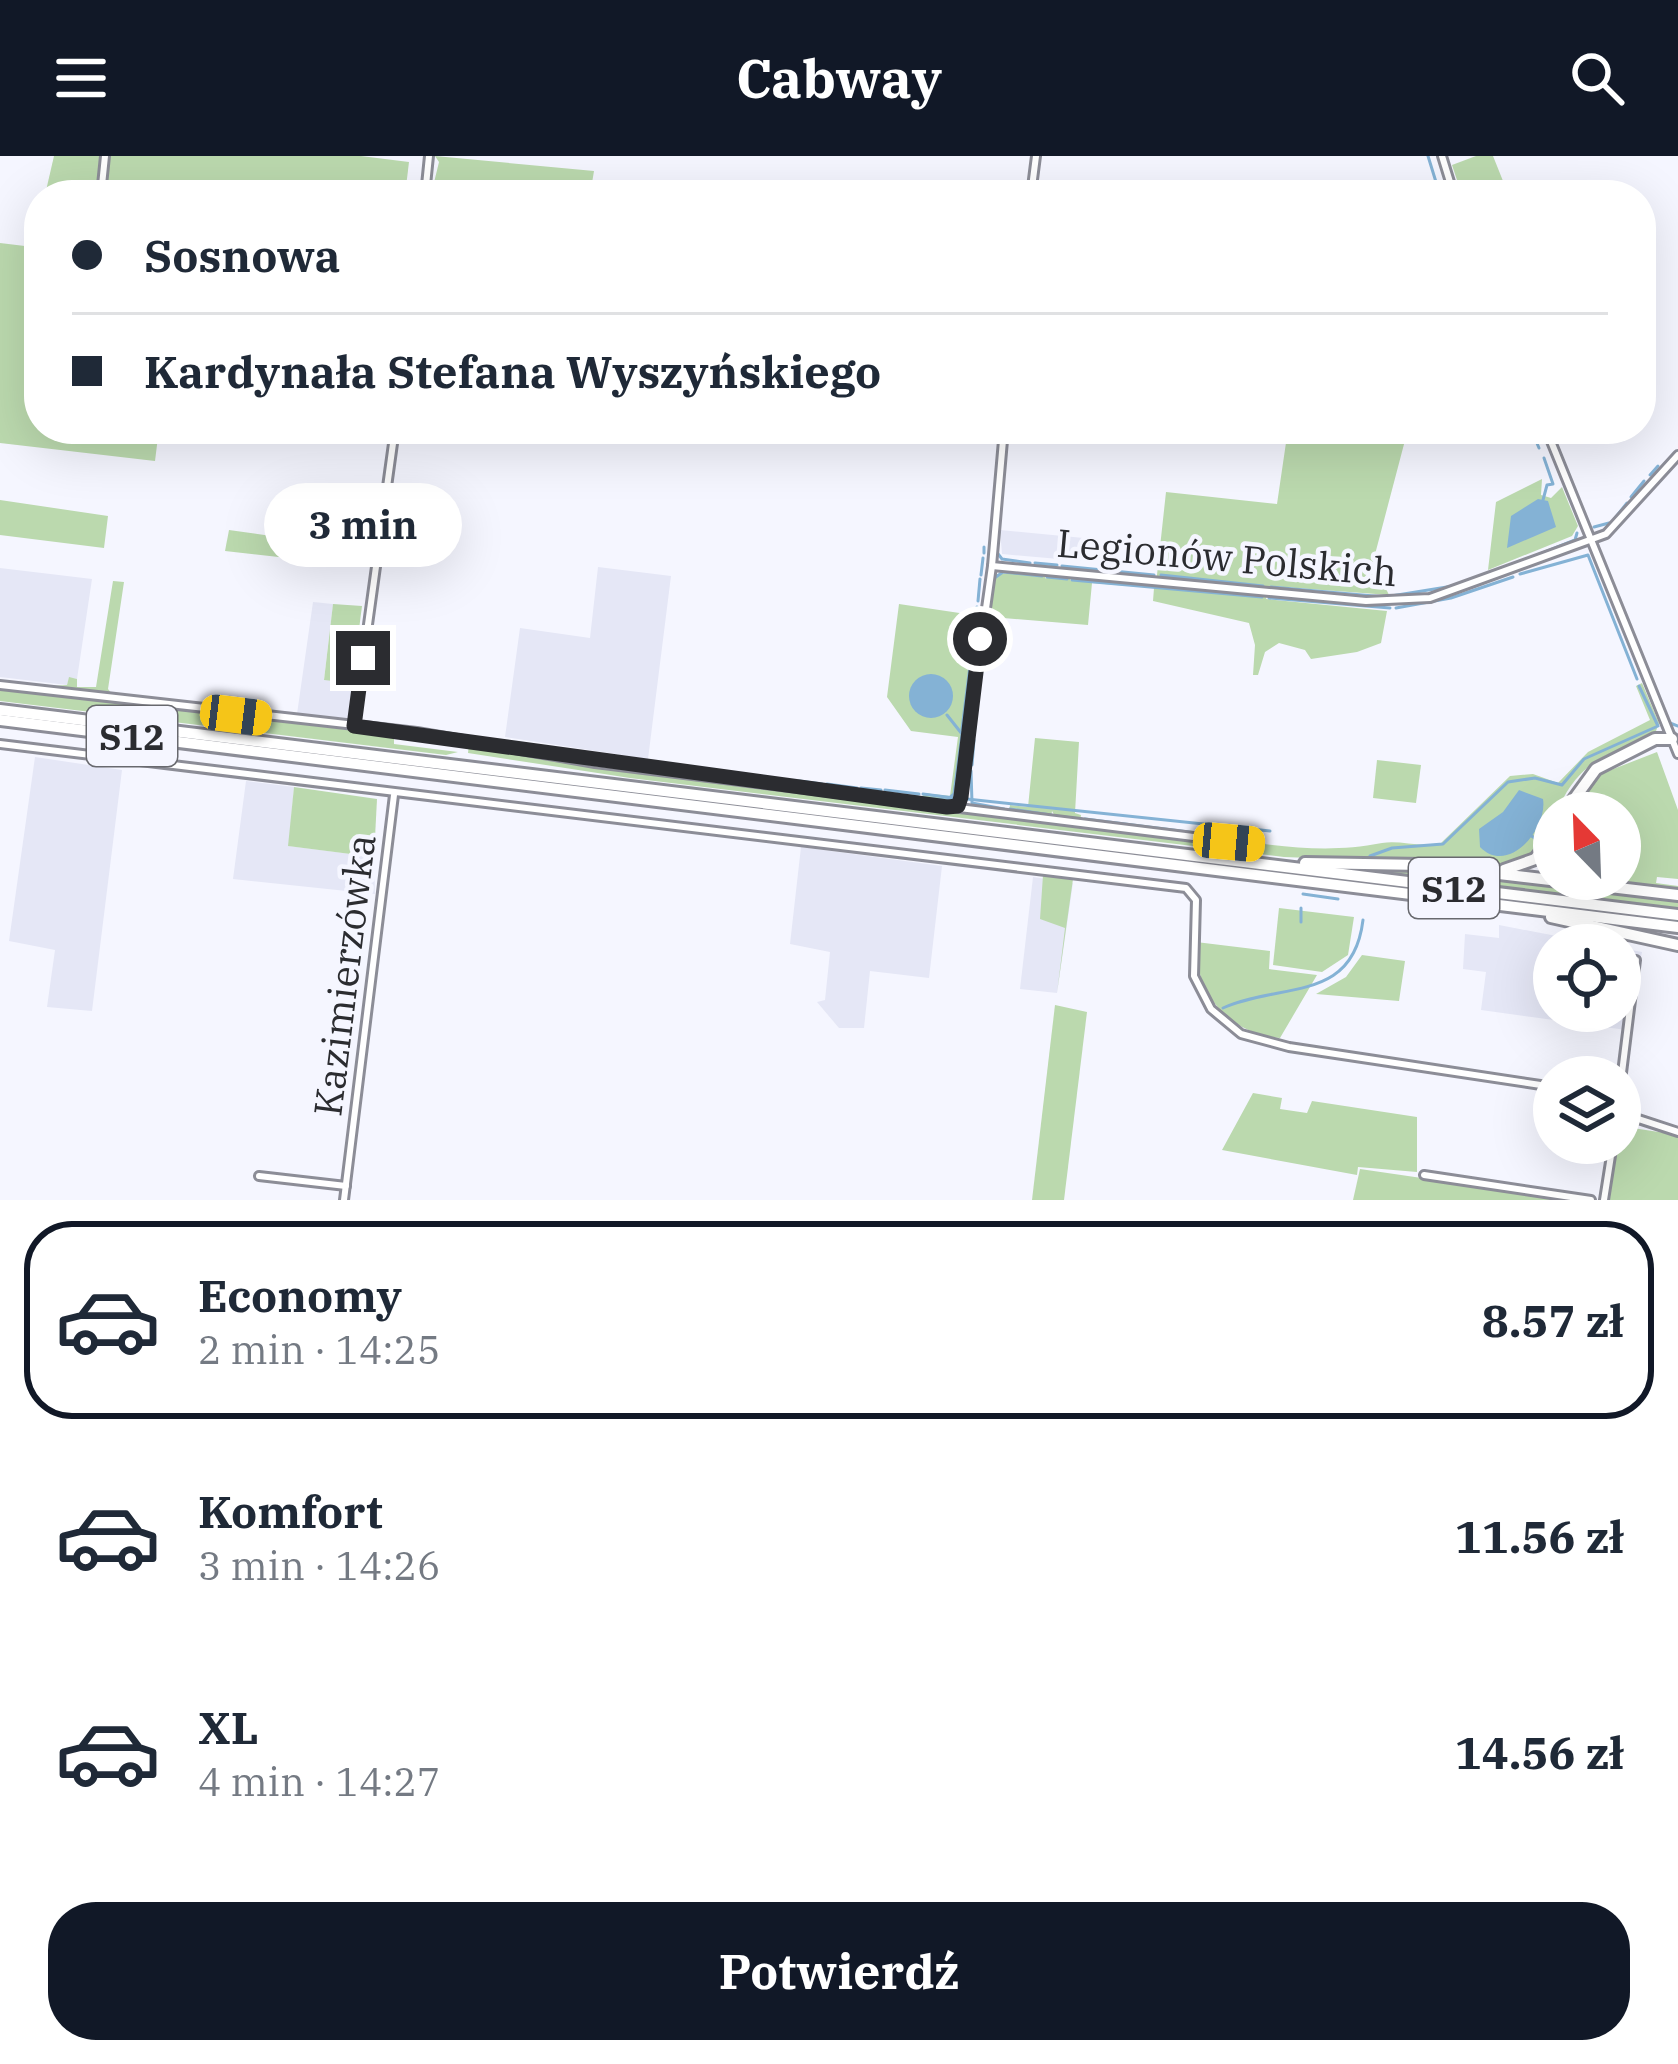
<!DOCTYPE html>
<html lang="pl">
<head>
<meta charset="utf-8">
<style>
	body { margin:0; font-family:"IBM Plex Serif",serif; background:#f6f6f7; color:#1f2937; height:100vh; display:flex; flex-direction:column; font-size:45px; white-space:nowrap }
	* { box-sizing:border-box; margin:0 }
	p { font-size:39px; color:#747a83 }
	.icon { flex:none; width:66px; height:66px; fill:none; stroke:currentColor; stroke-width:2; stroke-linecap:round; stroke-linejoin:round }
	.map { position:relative; height:1044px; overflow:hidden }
	.sheet { display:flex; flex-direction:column; background:#fff; flex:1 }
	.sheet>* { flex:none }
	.hud { position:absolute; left:24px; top:24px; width:1632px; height:264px; border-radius:48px; box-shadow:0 12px 48px #0002; display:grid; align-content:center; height:264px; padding:0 48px; background:#fff }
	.needle { width:78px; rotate:337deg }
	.controls { position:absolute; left:1533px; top:636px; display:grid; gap:24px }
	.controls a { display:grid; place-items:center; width:108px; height:108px; border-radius:50%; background:#fff; box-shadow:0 12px 48px #0002; font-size:60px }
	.end { position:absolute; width:54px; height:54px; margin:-27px; border:15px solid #2b2c30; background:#fff; box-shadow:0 0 0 6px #fff }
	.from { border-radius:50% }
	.bubble { position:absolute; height:84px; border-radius:42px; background:#fff; box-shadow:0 12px 48px #0002; font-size:39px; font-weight:700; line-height:84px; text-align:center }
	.car { position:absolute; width:36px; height:72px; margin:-36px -18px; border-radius:15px; box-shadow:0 0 9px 3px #0007; background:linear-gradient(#f5c518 24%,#345 0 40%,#f5c518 0 76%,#345 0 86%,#f5c518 0) }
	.hud b { display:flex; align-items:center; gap:42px; height:114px; font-size:45px }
	.hud b+b { border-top:3px solid #e0e1e3 }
	.hud i { width:30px; height:30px; background:#1f2937 }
	ul { padding:21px 0 0; list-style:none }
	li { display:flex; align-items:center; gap:36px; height:198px; margin:0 24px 18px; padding:0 24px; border:6px solid transparent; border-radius:48px }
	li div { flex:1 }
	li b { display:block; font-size:45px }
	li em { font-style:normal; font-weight:700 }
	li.active { border-color:#111827 }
	li>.icon { width:108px; height:108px; stroke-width:1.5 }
	.primary-button { display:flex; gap:24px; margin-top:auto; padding:24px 48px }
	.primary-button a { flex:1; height:138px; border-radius:48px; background:#111827; color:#fff; font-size:48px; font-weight:700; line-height:138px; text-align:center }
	header { display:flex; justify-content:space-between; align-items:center; height:156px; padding:0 48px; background:#111827; color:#fff; font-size:54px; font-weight:700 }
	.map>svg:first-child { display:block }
	.built { fill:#e5e7f6 }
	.green { fill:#bbd9ae }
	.water { fill:#84b2d5 }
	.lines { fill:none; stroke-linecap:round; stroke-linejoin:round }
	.stream { stroke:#84b2d5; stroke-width:3 }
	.minor-casing { stroke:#8c8d97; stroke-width:12 }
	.highway-casing { stroke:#8c8d97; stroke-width:16 }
	.minor { stroke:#fff; stroke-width:6 }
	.highway { stroke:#fff; stroke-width:10 }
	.route { stroke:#2b2c30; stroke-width:15 }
	.labels { text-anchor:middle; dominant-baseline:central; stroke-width:9; stroke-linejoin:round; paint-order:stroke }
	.shield { fill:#f5f6ff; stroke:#68696e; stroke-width:3 }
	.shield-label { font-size:36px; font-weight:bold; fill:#2b2c30 }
	.street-label { font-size:39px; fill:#2b2c30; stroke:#f5f6ff }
</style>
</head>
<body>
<header><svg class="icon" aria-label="menu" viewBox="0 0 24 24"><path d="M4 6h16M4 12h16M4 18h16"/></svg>Cabway<svg class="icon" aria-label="search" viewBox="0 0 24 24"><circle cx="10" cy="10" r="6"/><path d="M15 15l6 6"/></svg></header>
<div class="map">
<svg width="1678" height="1044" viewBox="0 0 1678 1044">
	<rect width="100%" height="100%" fill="#f5f6ff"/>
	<g class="built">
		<path d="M1000,374L1094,383L1093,406L1002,398Z"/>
		<path d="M598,411L671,420L648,603L505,581L520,472L590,482Z"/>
		<path d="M0,412L92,423L77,523L69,522L67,529L0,521Z"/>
		<path d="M313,446L333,448L324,523L352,527L348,562L297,558Z"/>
		<path d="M35,601L122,614L92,855L47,851L55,794L9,785Z"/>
		<path d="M246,625L294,631L289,690L374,701L375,738L233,723Z"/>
		<path d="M801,691L942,710L929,822L870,815L864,872H839L817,846L825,844L830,796L790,788Z"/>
		<path d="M1033,721L1073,727L1057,837L1020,833Z"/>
		<path d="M1499,769L1603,789H1554V855H1620V792L1642,796L1626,874L1481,854L1486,816L1463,813L1465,778L1499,782Z"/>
	</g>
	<g class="green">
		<path d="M54,0H361L409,6L405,39H45Z"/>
		<path d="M435,0L594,15L590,39H431L439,6Z"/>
		<path d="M1476,0H1493L1505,30L1462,39L1452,9Z"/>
		<path d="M39,63V273H159L155,305L0,287V87L33,91Z"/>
		<path d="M1288,273H1408L1373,406L1389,439L1269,430L1266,443L1387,455L1381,487L1357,496L1311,503L1305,494L1279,487L1265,496L1258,519H1253L1255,489L1249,467L1153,445L1154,432L1092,427L1088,469L991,461L984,480L994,418L1043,417L1046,423L1048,417L1068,419L1071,425L1073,420L1156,428L1166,336L1277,348Z"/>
		<path d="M1542,323L1541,339L1551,342L1562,331L1578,370L1572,380L1488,414L1496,346Z"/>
		<path d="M0,344L108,360L104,392L0,379Z"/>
		<path d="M229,374L370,394L368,411L225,395Z"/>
		<path d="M113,425L124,426L108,533L112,538L50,530L67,529L69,521L77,523V531H96Z"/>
		<path d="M333,448L362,450L352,527L324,524Z"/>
		<path d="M899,448L973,459L980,452L973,466L978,467L977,477L971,480L977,482L973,504L967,506L973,510L957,639L948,647L922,644L923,637L950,640L958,581L911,575L887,541Z"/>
		<path d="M1642,527L1659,567L1656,575C1636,591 1607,594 1588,611C1536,656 1566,716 1469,709L1465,703L1463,708L1284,701L630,622L468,597L469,588L603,613L1262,694L1264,688C1306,693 1340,695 1382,687C1401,684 1420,692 1441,687L1510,620L1533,618L1558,627L1588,596L1650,564L1636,530Z"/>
		<path d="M0,534L465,587L394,582V588L458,596L446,599L0,545Z"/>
		<path d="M1035,582L1079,586L1075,657L1081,659L1080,666L1056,662L1052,655L1051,662L1009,657L1010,649L1028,651Z"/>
		<path d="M1657,596L1678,654V723L1657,721L1656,727L1678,730V735L1614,723H1620V657H1575L1598,619Z"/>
		<path d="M1377,604L1421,609L1416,647L1373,642Z"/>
		<path d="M294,631L377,643L374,701L288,690Z"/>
		<path d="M1374,712L1678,743V752L1374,715Z"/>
		<path d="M1043,719L1073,723L1057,837L1065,772L1040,763Z"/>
		<path d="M1279,752L1354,761L1348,799L1322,816L1273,809Z"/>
		<path d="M1196,786L1270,795L1269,813L1317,819L1280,882C1230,878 1194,838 1196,786Z"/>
		<path d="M1362,799L1405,805L1399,845L1316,838L1346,821Z"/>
		<path d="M1055,849L1087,856L1064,1044H1032Z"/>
		<path d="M1253,937L1282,942L1280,953L1307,957L1312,945L1417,961V1016L1358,1011L1357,1019L1222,994Z"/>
		<path d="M1620,970L1678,979V1044H1607Z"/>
		<path d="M1360,1013L1573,1044H1353Z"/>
	</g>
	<g class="water">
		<path d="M1538,343L1548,345L1556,371L1507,392L1511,360Z"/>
		<circle cx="931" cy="540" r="22"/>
		<path d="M1519,634L1543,643C1548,673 1508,720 1480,691L1479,673L1503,656Z"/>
	</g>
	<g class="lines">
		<g class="stream">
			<path d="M1428,0L1440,39"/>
			<path d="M1531,273L1539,292"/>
			<path d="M1650,319L1658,310"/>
			<path d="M1631,341L1644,325"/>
			<path d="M1543,344L1547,329L1553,328L1544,302"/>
			<path d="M1615,362L1627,347"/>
			<path d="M1594,371L1609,367"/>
			<path d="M995,394L1002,403L1030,407"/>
			<path d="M984,397V391"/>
			<path d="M1530,402L1575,384L1577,377"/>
			<path d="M1035,407L1057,409"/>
			<path d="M1062,410L1154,419"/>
			<path d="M1520,418L1588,399L1637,523"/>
			<path d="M981,419L983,402"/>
			<path d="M1161,419L1263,430"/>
			<path d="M1047,421L1067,423"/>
			<path d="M993,423L1003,416L1042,420"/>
			<path d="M1072,424L1262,441"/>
			<path d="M1271,431L1385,441L1453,430"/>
			<path d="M1269,442L1390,452"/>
			<path d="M978,445L980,423"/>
			<path d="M1396,452L1451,442L1513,421"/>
			<path d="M989,453L992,432"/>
			<path d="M976,461L977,451"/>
			<path d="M974,477L975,467"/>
			<path d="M986,480L989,458"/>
			<path d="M984,497L985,486"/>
			<path d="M971,504L973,482"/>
			<path d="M981,520L983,504"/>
			<path d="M978,538L980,525"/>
			<path d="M977,554V545"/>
			<path d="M1670,567L1678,570"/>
			<path d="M962,573L970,510"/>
			<path d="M974,579L976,560"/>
			<path d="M652,609L662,611"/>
			<path d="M972,609L974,584"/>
			<path d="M666,611L692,614"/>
			<path d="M700,615L730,619"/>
			<path d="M971,615L972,647L1004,653"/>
			<path d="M735,618L764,622"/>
			<path d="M769,622L794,625"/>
			<path d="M799,625L822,628"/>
			<path d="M827,628L857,632"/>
			<path d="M827,631L856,634"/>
			<path d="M861,632L881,634"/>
			<path d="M885,634L919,638"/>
			<path d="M861,635L880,637"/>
			<path d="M885,638L918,641"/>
			<path d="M923,638L954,642"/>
			<path d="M922,642L947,644L954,638L962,578L947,559"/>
			<path d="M967,643L1270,675"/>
			<path d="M1010,653L1051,659"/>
			<path d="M1056,660L1081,663"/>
			<path d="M1085,663L1236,682"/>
			<path d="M1530,679L1539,685"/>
			<path d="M1370,700L1392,692L1443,688L1508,626L1535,622L1562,629L1584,603L1658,570L1639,530"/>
			<path d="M1303,738L1338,743"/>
			<path d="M1301,766V752"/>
			<path d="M1223,852C1282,826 1353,847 1363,764"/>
		</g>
		<defs>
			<g id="minor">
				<path d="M1442,0L1454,39"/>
				<path d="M1019,32L1032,34"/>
				<path d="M101,39L105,0"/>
				<path d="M425,39L429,0"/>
				<path d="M1031,39L1036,0"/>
				<path d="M1546,273L1678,598"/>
				<path d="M992,410L1366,445L1430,442L1606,378L1678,299"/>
				<path d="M0,529L417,576L595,607L1258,689"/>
				<path d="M354,570L395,273"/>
				<path d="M0,588L1186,732L1196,744L1194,820L1211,853L1241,878L1289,891L1554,931"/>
				<path d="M958,650L992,410L1004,273"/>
				<path d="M1620,933L1636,804"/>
				<path d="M1620,957L1678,976"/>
				<path d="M1424,1019L1591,1044"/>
				<path d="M259,1020L346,1030"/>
				<path d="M344,1044L394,639"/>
				<path d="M1604,1044L1613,987"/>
			</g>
			<g id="highway">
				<path d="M0,554L1678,759"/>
				<path d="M0,564L1678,771"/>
				<path d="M1564,657L1596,613L1655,583H1672"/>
				<path d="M1305,707L1423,709L1678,739"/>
				<path d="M1504,714L1535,703L1554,680"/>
				<path d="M1551,761L1678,789"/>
			</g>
		</defs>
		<use href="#minor" class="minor-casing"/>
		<use href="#highway" class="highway-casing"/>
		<use href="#minor" class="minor"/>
		<use href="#highway" class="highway"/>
	</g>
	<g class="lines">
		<path class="route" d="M363,502L354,570L947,651L958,650L961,641L980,483"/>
	</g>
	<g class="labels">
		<g class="shield">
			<rect x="87" y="550" width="90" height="60" rx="9"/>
			<rect x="1409" y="702" width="90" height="60" rx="9"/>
		</g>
		<g class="shield-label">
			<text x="132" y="580">S12</text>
			<text x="1454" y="732">S12</text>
		</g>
		<g class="street-label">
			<text transform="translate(1227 401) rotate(5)">Legionów Polskich</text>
			<text transform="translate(344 819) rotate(-83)">Kazimierzówka</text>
		</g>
	</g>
</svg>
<div class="controls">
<a><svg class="needle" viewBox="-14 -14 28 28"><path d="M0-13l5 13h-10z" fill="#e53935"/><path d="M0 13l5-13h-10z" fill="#747a83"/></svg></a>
<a><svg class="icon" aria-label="locate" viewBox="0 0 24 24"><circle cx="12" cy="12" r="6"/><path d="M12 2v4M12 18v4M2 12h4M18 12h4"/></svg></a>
<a><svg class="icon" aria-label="layers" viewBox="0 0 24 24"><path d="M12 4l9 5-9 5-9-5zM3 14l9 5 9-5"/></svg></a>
</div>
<i class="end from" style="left:980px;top:483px"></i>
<i class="end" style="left:363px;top:502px"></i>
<div class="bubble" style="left:264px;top:327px;width:198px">3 min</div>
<i class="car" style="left:236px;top:559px;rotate:97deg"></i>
<i class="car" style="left:1229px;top:686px;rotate:95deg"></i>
<div class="hud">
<b><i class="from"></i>Sosnowa</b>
<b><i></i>Kardynała Stefana Wyszyńskiego</b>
</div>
</div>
<section class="sheet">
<ul>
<li class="active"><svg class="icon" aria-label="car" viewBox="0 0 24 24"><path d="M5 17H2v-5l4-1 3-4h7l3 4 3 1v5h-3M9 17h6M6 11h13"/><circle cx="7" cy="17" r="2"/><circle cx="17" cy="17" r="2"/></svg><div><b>Economy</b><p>2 min · 14:25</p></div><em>8.57 zł</em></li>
<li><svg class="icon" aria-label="car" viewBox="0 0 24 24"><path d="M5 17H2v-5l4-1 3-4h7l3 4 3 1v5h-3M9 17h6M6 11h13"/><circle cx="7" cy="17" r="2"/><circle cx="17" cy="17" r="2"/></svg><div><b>Komfort</b><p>3 min · 14:26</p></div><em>11.56 zł</em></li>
<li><svg class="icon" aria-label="car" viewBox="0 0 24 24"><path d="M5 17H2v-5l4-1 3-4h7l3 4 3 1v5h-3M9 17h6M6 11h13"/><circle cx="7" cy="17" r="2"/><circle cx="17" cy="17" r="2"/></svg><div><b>XL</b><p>4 min · 14:27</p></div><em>14.56 zł</em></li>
</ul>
<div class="primary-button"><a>Potwierdź</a></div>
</section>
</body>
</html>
